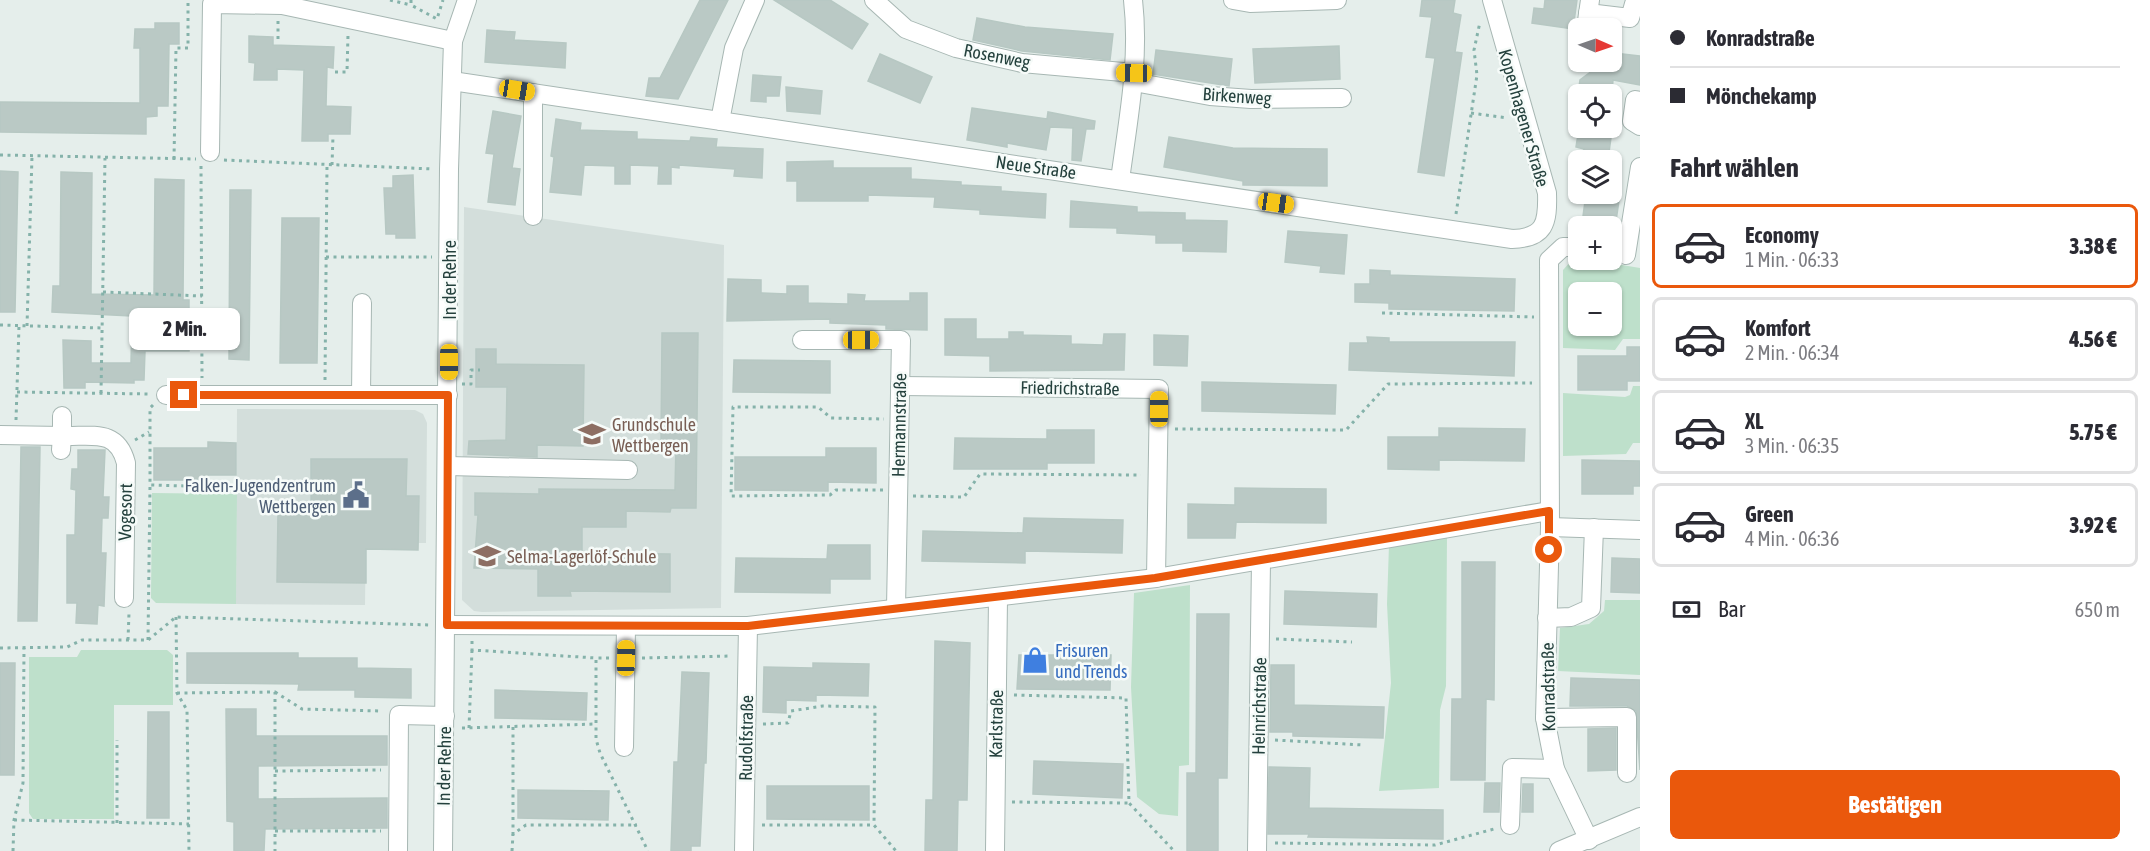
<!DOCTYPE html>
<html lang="de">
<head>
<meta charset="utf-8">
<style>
	body { margin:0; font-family:"Asap Condensed",sans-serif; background:#f7f7f7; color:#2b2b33; height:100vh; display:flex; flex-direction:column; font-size:22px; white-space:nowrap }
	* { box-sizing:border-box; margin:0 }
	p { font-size:20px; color:#7c7c81 }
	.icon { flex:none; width:33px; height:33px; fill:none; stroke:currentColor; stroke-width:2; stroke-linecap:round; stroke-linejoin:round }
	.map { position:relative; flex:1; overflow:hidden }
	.side { display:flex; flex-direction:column; background:#fff; width:510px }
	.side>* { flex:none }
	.hud { display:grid; align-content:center; height:132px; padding:0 30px; background:#fff }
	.needle { width:39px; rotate:92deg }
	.controls { position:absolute; left:1568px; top:18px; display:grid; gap:12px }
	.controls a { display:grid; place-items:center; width:54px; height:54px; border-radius:9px; background:#fff; box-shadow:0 2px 4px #0004; font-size:30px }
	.end { position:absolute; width:27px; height:27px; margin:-14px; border:8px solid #ea580c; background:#fff; box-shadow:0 0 0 3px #fff }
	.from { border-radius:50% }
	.bubble { position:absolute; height:42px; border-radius:9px; background:#fff; box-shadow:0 2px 4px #0004; font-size:20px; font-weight:800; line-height:42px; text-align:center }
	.car { position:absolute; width:18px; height:36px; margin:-18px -9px; border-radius:8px; box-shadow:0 0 4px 2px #0007; background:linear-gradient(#f5c518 24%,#345 0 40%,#f5c518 0 76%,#345 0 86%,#f5c518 0) }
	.hud b { display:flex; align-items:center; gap:21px; height:57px; font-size:22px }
	.hud b+b { border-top:2px solid #e1e1e2 }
	.hud i { width:15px; height:15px; background:#2b2b33 }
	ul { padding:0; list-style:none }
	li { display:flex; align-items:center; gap:18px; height:84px; margin:0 12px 9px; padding:0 18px; border:3px solid #e1e1e2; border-radius:9px }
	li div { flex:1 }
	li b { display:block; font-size:22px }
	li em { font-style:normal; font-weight:800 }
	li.selected { border-color:#ea580c }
	li>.icon { width:54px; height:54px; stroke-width:1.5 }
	h2 { padding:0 30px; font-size:27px; line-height:72px }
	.pay { display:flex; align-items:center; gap:15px; height:66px; padding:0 30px; font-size:22px }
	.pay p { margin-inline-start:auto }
	.button { display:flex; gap:12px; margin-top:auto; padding:12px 30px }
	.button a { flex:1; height:69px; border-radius:9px; background:#ea580c; color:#fff; font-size:24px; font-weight:800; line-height:69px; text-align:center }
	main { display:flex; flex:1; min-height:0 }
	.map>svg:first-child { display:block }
	.built { fill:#d3dedb }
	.green { fill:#bee0cb; fill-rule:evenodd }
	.building { fill:#bac9c5; stroke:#b7c8c3; stroke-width:1.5 }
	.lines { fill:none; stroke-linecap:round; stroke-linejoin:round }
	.minor-casing { stroke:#a7b7b3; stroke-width:20 }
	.path { stroke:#85b2aa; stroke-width:3; stroke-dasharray:3 4.5; stroke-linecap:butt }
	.minor { stroke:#fff; stroke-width:18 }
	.route { stroke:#ea580c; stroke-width:8 }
	.labels { text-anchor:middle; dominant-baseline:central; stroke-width:5; stroke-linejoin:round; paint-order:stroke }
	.street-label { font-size:18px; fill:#24413d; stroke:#f6fbf9 }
	.education-label { font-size:18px; fill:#785e54; stroke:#f6fbf9; text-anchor:start }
	.service-label { font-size:18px; fill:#4e5e75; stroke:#f6fbf9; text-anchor:end }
	.shop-label { font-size:18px; fill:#366cbe; stroke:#f6fbf9; text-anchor:start }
</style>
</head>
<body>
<main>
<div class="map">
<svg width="1640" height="851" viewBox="0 0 1640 851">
	<rect width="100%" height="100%" fill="#e5eeeb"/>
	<g class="built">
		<path d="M464,207L724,245L721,608L482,612L474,611L462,600Z"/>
		<path d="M237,409L415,410L423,414L427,423L426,543H418L419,496H406L407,459H311L310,531H366L365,605L236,604Z"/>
	</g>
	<g class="green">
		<path d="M1573,259L1592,260L1640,268V339H1623L1615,350L1563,348V270ZM1578,292H1611V326H1578Z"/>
		<path d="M1633,386H1640V443H1633L1626,454L1563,456V393L1625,397L1630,395Z"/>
		<path d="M152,493L237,494L236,604L156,603L151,598Z"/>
		<path d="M1447,534L1446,686L1440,710L1439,788L1379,791L1391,683L1387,604L1389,545Z"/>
		<path d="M1190,585L1189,765L1179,766L1178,816L1159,814L1137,797L1131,687L1134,593Z"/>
		<path d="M1605,600H1640V675L1558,671L1560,628L1589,624L1604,611Z"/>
		<path d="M81,650H167L173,655V705H114V819H33L29,813V657H77Z"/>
	</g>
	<g class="building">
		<path d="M700,0H728L678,99L646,96L649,78H660Z"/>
		<path d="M774,0H830L868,24L852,49Z"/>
		<path d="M1422,0H1455L1453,13L1461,15L1455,52L1462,53L1444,176L1418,172L1435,58L1426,57L1432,17L1420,16Z"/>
		<path d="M1545,0H1577L1573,29L1532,23L1534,8L1544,9Z"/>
		<path d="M977,18L1025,27L1113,34L1110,60L1022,51L973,40Z"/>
		<path d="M155,23H179V44H169L168,106H157V116L146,117V134L0,132V102L140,103V48H134L135,29H155Z"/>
		<path d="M487,30L515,32L514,40L566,43L565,68L485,62Z"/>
		<path d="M249,36L273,37V45L334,47L333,68L327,67L326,106L351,107L350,134H328V141H302L304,70L277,69V80H254L255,63L249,62Z"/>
		<path d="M1339,46L1340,79L1255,83L1253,49Z"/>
		<path d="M1156,50L1232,59L1229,86L1153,74Z"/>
		<path d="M1614,53L1640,56V85L1613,80L1612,94H1578L1580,80L1604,62H1611V56Z"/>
		<path d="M880,54L932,77L920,103L868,81Z"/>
		<path d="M753,75L781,77L779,96H766V102L751,101Z"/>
		<path d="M786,87L822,91L820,114L787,111Z"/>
		<path d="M972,108L1047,119L1048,112L1095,121L1094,129H1086L1081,161L1072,160L1073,128L1050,127L1046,150L1007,143V147L967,140Z"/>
		<path d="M493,111L521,116L512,168L520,169L515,205L488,202L494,154L486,153Z"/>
		<path d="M556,119L581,123L580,130L637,132V139L690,141L691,137L717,139L716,147L763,149L762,178L734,176L735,169L679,165V168L671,167V184H658L659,166L630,165V184H615V166L584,165L581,195L550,192L554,157L551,156Z"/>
		<path d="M1579,128L1612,130L1608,160H1581L1584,149L1576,147Z"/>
		<path d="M1169,137L1233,148L1327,149V186L1243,185V181L1164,167Z"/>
		<path d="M833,161V168H911V179L961,182V185L1001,187V191L1046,194L1045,218L980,214V210L934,207L935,197L868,195V201H797V181H787V162Z"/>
		<path d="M0,171L18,172L15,312H0Z"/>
		<path d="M61,172L92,173L91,294L154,295L155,179L184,180L183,300H189V351H145L144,380H134V383L85,382V388H64L63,340L91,341V363H131L132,316L52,312L53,286H60Z"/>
		<path d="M413,175L415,238H396V234H386L384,188H393V176Z"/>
		<path d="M230,190H251L249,360L229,359Z"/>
		<path d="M1586,194H1620L1616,221L1583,216Z"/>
		<path d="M1071,201L1137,207V212L1185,213V220L1227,221L1226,252L1183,251V243H1156V235L1117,233V228L1070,227Z"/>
		<path d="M282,218H319L317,363H280Z"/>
		<path d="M1288,231L1347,235L1344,274L1320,272L1321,266L1285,262Z"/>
		<path d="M1370,270L1390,271V275L1515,279L1514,311L1389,309V303L1355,302V284H1370Z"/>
		<path d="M728,279L761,280V293L787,294V286H808V303L848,304V294L865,295L864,301H910V293H927V330L886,329V325L830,323V319L727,321Z"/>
		<path d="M945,319H976V339H1009V332H1023V335L1071,336V344L1103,345L1104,334H1125L1124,370L990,371V356L945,355Z"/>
		<path d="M662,333H698L696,508H671L670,512L626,511V527H582V553L670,554V592L570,591L571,596H538V569L474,568L478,515H475V493L539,494V489L675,490L676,443H661Z"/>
		<path d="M1154,335L1188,336L1187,366L1154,365Z"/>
		<path d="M1367,337L1389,338V342H1515L1514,376L1349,370L1350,343H1368Z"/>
		<path d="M1627,347H1640V381H1627V390H1578V356H1627Z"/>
		<path d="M476,349H496V364L584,365L583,446L537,445V457L468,454L469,441L506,440L507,387H476Z"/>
		<path d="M734,360L830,361V393L733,392Z"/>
		<path d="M1202,382L1336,385L1335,414L1202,411Z"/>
		<path d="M1439,428L1525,429L1524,461L1439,460V470L1388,469V437H1439Z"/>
		<path d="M1047,430H1094V463H1047V469H954L955,438L1047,439Z"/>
		<path d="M208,442L236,443V475H208L207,480H154V448H208Z"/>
		<path d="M21,447H40L37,621H18Z"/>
		<path d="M826,448H876V483L828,482V491L735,490V457H826Z"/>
		<path d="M78,450H105L103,497H109L108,518H102L101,553H106L104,606L98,605L97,624L76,623L77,603H67V535H75L76,490L71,489L72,469H78Z"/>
		<path d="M311,459H407L406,496H419L418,550L366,549V583L277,582L278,514H311Z"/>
		<path d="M1582,460L1640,461V486H1633V494H1582Z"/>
		<path d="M1235,488L1326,489V523L1236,522L1235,538H1188V504L1235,505Z"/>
		<path d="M1024,518L1123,520L1122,553L1025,551V563L922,561L923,531L1023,533Z"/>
		<path d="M828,545H870V579H830V593L735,592L736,558L827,559Z"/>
		<path d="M1612,558L1640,559V593L1611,592Z"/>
		<path d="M1462,562H1495L1494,700L1486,699L1485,780H1451L1452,699H1462Z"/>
		<path d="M1285,591L1377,594L1376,627L1284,624Z"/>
		<path d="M1197,614H1229L1227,778H1218V851H1187V773H1196Z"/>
		<path d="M935,641L970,643L967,800H958L957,851H925L926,800H933Z"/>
		<path d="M187,653H298V658H357V668L411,669V698L355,697V690H298L299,684L187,683Z"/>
		<path d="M1019,655H1111L1110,690L1017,689Z"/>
		<path d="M0,663H15L14,775H0Z"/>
		<path d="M813,663L869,664L868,696L816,695V701L786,700V713L763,712L764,667L813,668Z"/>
		<path d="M1271,665H1294V705L1384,707L1383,738L1293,736V732H1270Z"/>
		<path d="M682,672L709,673L706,763H704L700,846H691V851H671L674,762H678Z"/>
		<path d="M1571,678L1640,680V770L1636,711L1627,706H1570Z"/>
		<path d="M495,690L587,693L586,720L495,718Z"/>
		<path d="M226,709H256V736H387V765L258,766V799L387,798V828L265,829L264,851H234V822L227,821Z"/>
		<path d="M148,712H169V818H147Z"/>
		<path d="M1616,728V770L1588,771V729Z"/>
		<path d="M1034,761L1123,764L1122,798L1033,794Z"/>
		<path d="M1269,767L1310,768L1309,808L1443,810V839L1308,837L1309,834H1268Z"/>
		<path d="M1485,783H1500L1499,812H1484Z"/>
		<path d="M1523,784H1533V812H1522Z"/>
		<path d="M767,786H869V820L767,819Z"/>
		<path d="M518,790L609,791L608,820L518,818Z"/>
	</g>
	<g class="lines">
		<defs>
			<g id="minor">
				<path d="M874,0L906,29L956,48L1022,63L1134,73"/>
				<path d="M1233,0L1250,3L1337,0"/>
				<path d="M1588,13L1630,18L1634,4L1640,5"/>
				<path d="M1586,28L1590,0"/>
				<path d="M452,81L1512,239C1545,238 1548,223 1547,193L1492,0"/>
				<path d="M1134,82L1210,96L1251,99L1342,98"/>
				<path d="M1640,101L1635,100L1632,121L1640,126"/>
				<path d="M720,121L734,48L755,0"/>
				<path d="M210,152L212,4L282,5L453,41"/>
				<path d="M1120,180C1128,120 1140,60 1133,0"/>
				<path d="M533,216V93"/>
				<path d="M1578,247H1563L1549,260L1550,527L1545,718L1555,769L1589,840"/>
				<path d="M1626,255L1640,167"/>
				<path d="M802,340H901L896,608"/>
				<path d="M900,386L1159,389L1156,578"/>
				<path d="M166,395H448"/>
				<path d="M361,395L362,303"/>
				<path d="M0,435L62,436V416"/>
				<path d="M61,450L62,436C92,437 117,428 126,463L124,598"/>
				<path d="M448,466L628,470"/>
				<path d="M1550,527L1640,530"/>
				<path d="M1547,618L1571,617L1591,608L1594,528"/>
				<path d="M447,625L748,626L1156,578L1549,511"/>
				<path d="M1545,718L1627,717V773"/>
				<path d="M624,747L626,627"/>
				<path d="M1510,825L1512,768L1555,769"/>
				<path d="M398,851L399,715L445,716"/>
				<path d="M443,851L449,169L453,41L467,0"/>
				<path d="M744,851L748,626"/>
				<path d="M995,851L998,598"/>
				<path d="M1257,851L1261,561"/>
				<path d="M1559,851L1640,817"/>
			</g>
		</defs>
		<use href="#minor" class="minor-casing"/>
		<g class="path">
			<path d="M390,0L411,5"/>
			<path d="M411,0V5L437,19L443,0"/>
			<path d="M278,21V40"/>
			<path d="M335,72H347L348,35"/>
			<path d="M1471,113L1508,118"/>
			<path d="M0,155L196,159"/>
			<path d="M174,159L176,48H188V0"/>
			<path d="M224,160L433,169"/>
			<path d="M332,165L333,136"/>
			<path d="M201,166L202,378"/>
			<path d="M1456,214L1477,75L1474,50L1480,22"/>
			<path d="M326,257H432"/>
			<path d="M103,292L202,296"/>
			<path d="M1382,313L1534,317"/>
			<path d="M0,325L102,328"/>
			<path d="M27,326L32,156"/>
			<path d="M325,380L327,165"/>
			<path d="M462,384H471V370H480"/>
			<path d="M17,392L149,394"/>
			<path d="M101,393L105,158"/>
			<path d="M153,405L150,408V485L222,487"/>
			<path d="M16,420L19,326"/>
			<path d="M1175,429L1346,430L1388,384L1532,383"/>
			<path d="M135,440L149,432"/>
			<path d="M883,490H836L830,495L731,496L733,407H818L831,418L884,419"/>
			<path d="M913,496L964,497L980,474L1141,475"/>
			<path d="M176,617L177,693L187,710L189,851"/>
			<path d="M1276,639L1352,642"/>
			<path d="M128,640L129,613"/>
			<path d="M148,640L150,486"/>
			<path d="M472,641V650L596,658"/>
			<path d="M0,648L67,647L82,640H148L176,617L430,625"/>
			<path d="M609,658H596V739L600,753L648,851"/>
			<path d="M642,658L732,656"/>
			<path d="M275,692L302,709L382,711"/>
			<path d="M177,693L275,692V851"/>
			<path d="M1014,695L1126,698L1129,803L1174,851"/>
			<path d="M763,724L788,723L791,711L823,706L875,707L874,825L896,851"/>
			<path d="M513,727V834L526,825H637"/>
			<path d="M462,728L596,724"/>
			<path d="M469,728L472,650"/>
			<path d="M1275,740L1363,745"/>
			<path d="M275,771L381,770"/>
			<path d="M1012,802L1128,803"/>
			<path d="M14,820L189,824"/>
			<path d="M117,823V740"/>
			<path d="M762,825H874"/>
			<path d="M275,831H381"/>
			<path d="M1275,843L1435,845L1494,829"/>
			<path d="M13,851L14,820L23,783L24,648"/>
			<path d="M512,851L513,834"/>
		</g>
		<use href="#minor" class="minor"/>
	</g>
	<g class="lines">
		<path class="route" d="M184,395H448L447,625L748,626L1155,578L1549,511V550"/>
	</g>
	<defs>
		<symbol id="school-bare" viewBox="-9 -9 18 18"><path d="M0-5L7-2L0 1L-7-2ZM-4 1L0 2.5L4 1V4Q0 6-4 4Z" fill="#8d6e63" stroke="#f6fbf9" stroke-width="2.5" paint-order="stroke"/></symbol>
		<symbol id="civic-bare" viewBox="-9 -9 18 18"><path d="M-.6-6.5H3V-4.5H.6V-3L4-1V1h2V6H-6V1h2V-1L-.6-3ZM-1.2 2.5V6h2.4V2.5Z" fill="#5c6f8a" stroke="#f6fbf9" stroke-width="2.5" paint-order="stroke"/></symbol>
		<symbol id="shop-bare" viewBox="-9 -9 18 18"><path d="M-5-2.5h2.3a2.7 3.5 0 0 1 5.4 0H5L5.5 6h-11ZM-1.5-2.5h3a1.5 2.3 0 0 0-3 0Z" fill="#3f7fe0" stroke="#f6fbf9" stroke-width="2.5" paint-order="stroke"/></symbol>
	</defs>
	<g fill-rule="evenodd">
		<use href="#school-bare" x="573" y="415" width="38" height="38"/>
		<use href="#civic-bare" x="337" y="476" width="38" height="38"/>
		<use href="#school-bare" x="468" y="537" width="38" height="38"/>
		<use href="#shop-bare" x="1016" y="641" width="38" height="38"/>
	</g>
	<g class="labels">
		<g class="street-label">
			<text transform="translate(997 56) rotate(11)">Rosenweg</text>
			<text transform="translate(1237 96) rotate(4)">Birkenweg</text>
			<text transform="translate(1524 118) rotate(74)">Kopenhagener Straße</text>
			<text transform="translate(1036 167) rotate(8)">Neue Straße</text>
			<text transform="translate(449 280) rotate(-90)">In der Rehre</text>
			<text transform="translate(1070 388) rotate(1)">Friedrichstraße</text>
			<text transform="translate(899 425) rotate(-89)">Hermannstraße</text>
			<text transform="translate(125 512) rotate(-89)">Vogesort</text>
			<text transform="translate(1548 687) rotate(-91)">Konradstraße</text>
			<text transform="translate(1259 706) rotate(-89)">Heinrichstraße</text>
			<text transform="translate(996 724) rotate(-89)">Karlstraße</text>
			<text transform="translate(746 738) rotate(-89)">Rudolfstraße</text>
			<text transform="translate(444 766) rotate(-89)">In der Rehre</text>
		</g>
		<g class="education-label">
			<text x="612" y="424">Grundschule<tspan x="612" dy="21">Wettbergen</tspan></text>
			<text x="507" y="556">Selma-Lagerlöf-Schule</text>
		</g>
		<g class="service-label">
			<text x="336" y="485">Falken-Jugendzentrum<tspan x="336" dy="21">Wettbergen</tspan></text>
		</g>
		<g class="shop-label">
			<text x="1055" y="650">Frisuren<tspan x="1055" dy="21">und Trends</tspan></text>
		</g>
	</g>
</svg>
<div class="controls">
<a><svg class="needle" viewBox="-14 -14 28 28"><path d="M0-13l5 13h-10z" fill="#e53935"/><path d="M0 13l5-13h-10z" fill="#7c7c81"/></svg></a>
<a><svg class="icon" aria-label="locate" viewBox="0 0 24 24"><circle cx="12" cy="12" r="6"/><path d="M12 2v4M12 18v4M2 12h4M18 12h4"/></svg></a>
<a><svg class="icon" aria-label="layers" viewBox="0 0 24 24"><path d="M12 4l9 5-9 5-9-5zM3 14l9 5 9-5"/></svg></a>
<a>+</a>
<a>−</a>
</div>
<i class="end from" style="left:1549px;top:550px"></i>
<i class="end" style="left:184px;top:395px"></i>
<div class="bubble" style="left:129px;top:308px;width:111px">2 Min.</div>
<i class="car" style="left:1134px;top:73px;rotate:271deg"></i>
<i class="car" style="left:517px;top:90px;rotate:99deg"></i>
<i class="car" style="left:1276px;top:203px;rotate:98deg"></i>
<i class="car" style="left:861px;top:340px;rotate:90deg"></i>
<i class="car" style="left:449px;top:362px;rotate:180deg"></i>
<i class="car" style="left:1159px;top:409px;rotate:0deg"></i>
<i class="car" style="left:626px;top:658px;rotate:1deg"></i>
</div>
<section class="side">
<div class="hud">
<b><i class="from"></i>Konradstraße</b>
<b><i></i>Mönchekamp</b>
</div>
<h2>Fahrt wählen</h2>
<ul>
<li class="selected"><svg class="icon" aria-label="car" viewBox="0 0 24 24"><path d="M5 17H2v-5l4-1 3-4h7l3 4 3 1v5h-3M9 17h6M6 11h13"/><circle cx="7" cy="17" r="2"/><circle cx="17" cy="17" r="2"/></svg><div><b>Economy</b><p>1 Min. · 06:33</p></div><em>3.38 €</em></li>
<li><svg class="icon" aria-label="car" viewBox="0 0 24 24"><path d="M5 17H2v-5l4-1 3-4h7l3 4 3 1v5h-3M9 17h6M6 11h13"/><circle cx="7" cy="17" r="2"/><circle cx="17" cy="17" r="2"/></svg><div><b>Komfort</b><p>2 Min. · 06:34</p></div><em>4.56 €</em></li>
<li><svg class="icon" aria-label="car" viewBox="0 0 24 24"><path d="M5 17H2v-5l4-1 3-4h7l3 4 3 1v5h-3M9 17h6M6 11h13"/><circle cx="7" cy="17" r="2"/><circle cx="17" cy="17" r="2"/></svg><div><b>XL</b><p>3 Min. · 06:35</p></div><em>5.75 €</em></li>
<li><svg class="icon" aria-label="car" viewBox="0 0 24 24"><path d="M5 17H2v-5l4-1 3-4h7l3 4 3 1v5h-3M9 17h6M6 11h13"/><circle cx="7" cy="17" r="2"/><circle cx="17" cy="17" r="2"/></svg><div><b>Green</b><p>4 Min. · 06:36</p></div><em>3.92 €</em></li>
</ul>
<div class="pay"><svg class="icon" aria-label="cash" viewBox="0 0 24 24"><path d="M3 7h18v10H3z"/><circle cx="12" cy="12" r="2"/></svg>Bar<p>650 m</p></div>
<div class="button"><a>Bestätigen</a></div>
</section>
</main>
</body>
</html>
